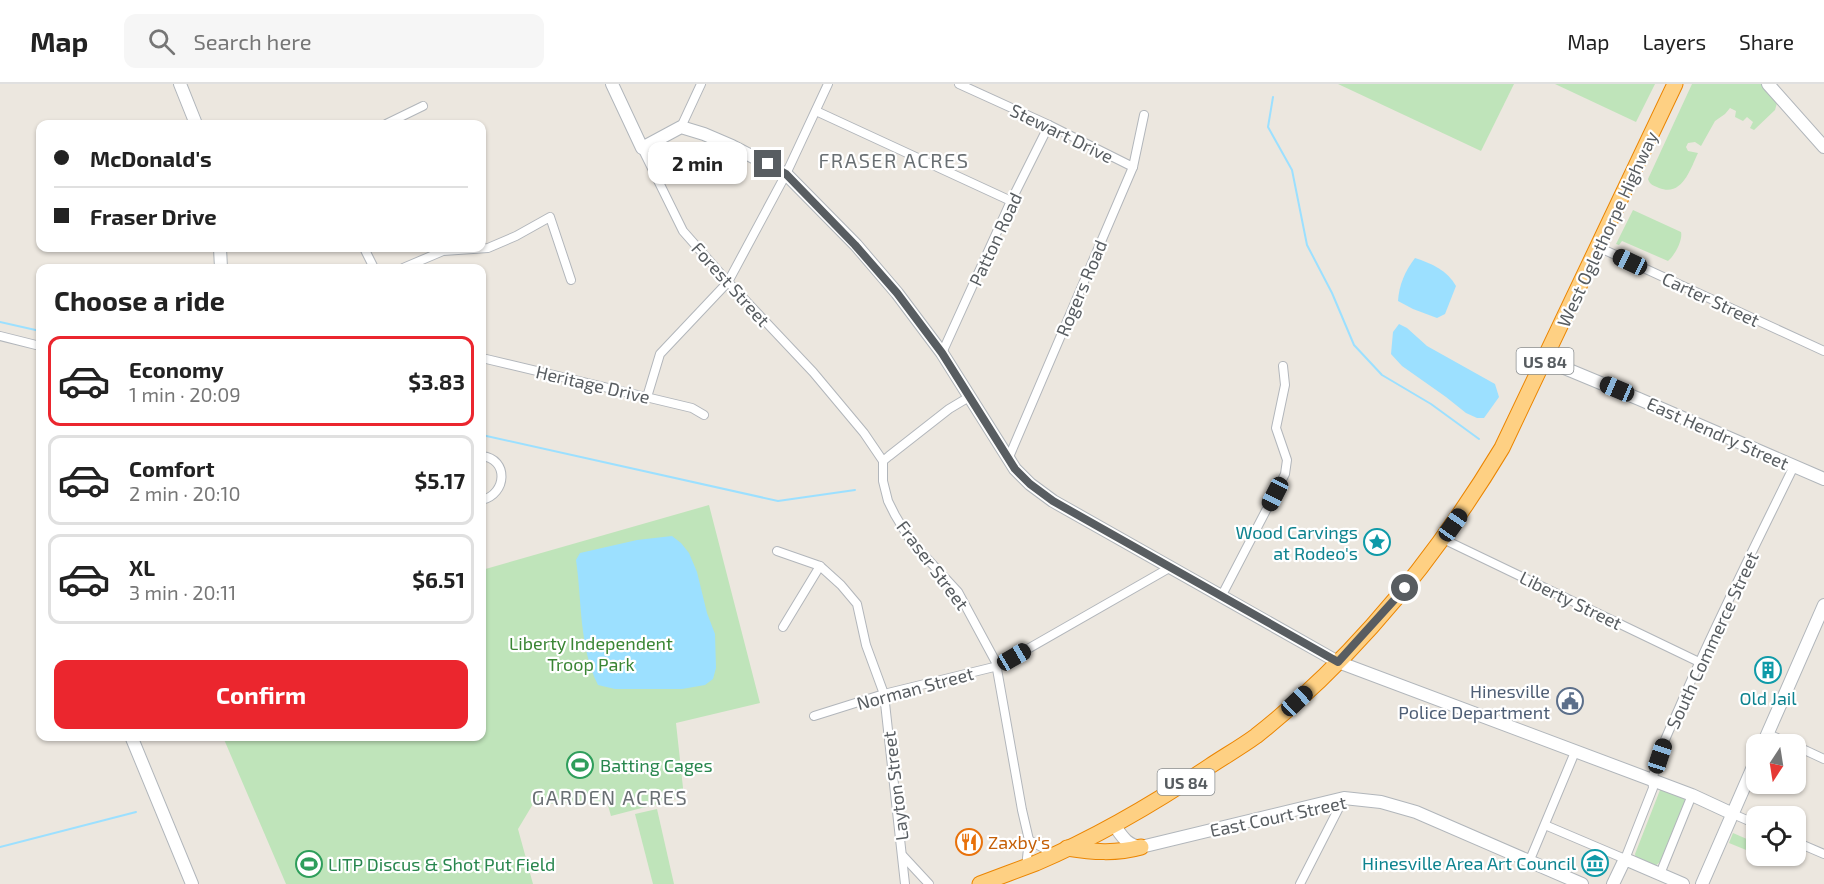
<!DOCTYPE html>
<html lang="en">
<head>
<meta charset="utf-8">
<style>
	body { margin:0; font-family:"Exo 2",sans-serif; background:#f6f6f6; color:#222; height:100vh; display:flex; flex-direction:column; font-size:22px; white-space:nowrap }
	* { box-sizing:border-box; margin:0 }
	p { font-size:20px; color:#767676 }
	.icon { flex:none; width:33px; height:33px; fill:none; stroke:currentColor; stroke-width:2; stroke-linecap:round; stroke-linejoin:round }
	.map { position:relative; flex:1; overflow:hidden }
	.side { position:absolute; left:36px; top:180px; width:450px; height:477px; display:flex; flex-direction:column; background:#fff; border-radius:12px; box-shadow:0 2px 4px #0004 }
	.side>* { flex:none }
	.hud { position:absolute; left:36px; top:36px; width:450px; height:132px; border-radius:12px; box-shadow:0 2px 4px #0004; display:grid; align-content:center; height:132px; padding:0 18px; background:#fff }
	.needle { width:39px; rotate:192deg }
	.tools { position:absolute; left:1746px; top:650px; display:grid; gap:12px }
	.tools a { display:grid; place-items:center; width:60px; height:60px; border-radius:12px; background:#fff; box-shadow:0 2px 4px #0004; font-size:30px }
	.end { position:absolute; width:27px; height:27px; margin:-14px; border:8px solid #585d61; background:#fff; box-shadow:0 0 0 3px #fff }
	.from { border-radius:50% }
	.bubble { position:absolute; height:42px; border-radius:12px; background:#fff; box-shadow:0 2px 4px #0004; font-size:20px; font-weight:700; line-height:42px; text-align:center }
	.car { position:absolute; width:18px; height:36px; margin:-18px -9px; border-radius:8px; box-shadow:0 0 4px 2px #0007; background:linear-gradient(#222 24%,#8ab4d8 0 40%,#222 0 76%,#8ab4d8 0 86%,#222 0) }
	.hud b { display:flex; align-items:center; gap:21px; height:57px; font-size:22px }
	.hud b+b { border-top:2px solid #e0e0e0 }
	.hud i { width:15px; height:15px; background:#222 }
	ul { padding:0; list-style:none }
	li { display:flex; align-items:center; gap:18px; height:90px; margin:0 12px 9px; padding:0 6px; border:3px solid #e0e0e0; border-radius:12px }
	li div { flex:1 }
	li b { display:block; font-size:22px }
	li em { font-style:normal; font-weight:700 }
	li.active { border-color:#eb262e }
	li>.icon { width:54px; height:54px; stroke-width:1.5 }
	h2 { padding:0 18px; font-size:27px; line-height:72px }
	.cta { display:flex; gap:12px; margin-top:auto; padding:12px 18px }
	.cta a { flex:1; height:69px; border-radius:12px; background:#eb262e; color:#fff; font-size:24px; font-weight:700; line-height:69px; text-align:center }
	header { display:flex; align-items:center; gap:36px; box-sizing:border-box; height:84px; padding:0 30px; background:#fff; border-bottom:2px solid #e0e0e0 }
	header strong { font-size:28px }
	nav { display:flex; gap:33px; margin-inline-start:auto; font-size:21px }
	.search { width:420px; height:54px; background:#f6f6f6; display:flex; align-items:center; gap:15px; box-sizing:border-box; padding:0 21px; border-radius:12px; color:#767676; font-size:22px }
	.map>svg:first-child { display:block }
	.green { fill:#bfe4ba }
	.water { fill:#9ce0ff }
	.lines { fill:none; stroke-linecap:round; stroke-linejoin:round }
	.stream { stroke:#9ce0ff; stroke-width:2 }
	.street-casing { stroke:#b2b6bb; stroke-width:10 }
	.secondary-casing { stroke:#b1b6bb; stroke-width:14 }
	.highway-casing { stroke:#eb8500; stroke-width:17 }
	.street { stroke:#fff; stroke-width:8 }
	.secondary { stroke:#fff; stroke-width:12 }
	.highway { stroke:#fed083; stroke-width:15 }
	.route { stroke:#585d61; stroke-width:8 }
	.labels { text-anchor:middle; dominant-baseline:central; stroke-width:4.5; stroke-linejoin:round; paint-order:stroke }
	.shield { fill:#fff; stroke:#8a8e90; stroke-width:1.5 }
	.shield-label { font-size:16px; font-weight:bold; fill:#585d61 }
	.street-label { font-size:18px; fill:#585d61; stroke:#fff }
	.culture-label { font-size:18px; fill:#0d838f; stroke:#fff; text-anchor:end }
	.park-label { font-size:18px; fill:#398533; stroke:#fff }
	.service-label { font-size:18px; fill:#4e5e75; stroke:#fff; text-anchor:end }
	.leisure-label { font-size:18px; fill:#27864d; stroke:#fff; text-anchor:start }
	.food-label { font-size:18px; fill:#c56008; stroke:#fff; text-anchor:start }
	.neighbourhood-label { font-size:20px; letter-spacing:1.5px; fill:#696f73; stroke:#fff }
</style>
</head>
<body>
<header>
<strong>Map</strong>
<div class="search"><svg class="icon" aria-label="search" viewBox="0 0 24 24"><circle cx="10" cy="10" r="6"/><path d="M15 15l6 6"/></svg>Search here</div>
<nav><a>Map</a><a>Layers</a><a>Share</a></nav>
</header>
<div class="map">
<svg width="1824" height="800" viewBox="0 0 1824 800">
	<rect width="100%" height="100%" fill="#ece7df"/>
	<g class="green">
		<path d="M1338,0H1514L1481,67Z"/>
		<path d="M1555,0H1655L1636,38Z"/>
		<path d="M1692,0H1762L1777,19L1775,26L1754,46L1750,44L1753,38L1747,33L1743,37L1735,33L1736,27L1730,24L1725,30L1715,37L1701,62L1695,58L1688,59L1686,63L1688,67L1698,69C1690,86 1682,113 1659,104C1653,101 1650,101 1648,95Z"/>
		<path d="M1633,126L1681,148C1683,156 1675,171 1668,177L1622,157L1619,161L1616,160Z"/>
		<path d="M709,421L760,619L676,639L684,713L611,732L607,718L533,720L518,745L533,800H286L223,653L482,652V486Z"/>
		<path d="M1665,705L1684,713L1685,717L1661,777L1654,783L1636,775L1635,770L1660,706Z"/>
		<path d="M657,725L674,800H653L635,730Z"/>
		<path d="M1733,749L1756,759V770L1729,759Z"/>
	</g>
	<g class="water">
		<path d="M1415,174C1431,179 1448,187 1456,202L1445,230L1437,234L1413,225L1398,217C1399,201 1405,187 1415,174Z"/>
		<path d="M1399,240L1407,244L1427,262L1495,300L1499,313L1484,334H1477L1466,329L1446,313L1402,282L1391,270L1393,248Z"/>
		<path d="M672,452L681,459L689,469L697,488L707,529L715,550L716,584L713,595L705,601L682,605H615L598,601C579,563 582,517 576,476L580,469L637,456Z"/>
	</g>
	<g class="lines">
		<g class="stream">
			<path d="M1273,13L1268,43L1292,86L1307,161L1332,209L1354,261L1382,291L1431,320L1479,355"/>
			<path d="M0,238L40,247"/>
			<path d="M482,351L778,417L855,406"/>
			<path d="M0,763L136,728"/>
		</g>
		<defs>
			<g id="street">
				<path d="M959,0L1049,41L1133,83"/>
				<path d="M816,27L1011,117"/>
				<path d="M386,40L423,22"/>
				<path d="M681,43L701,0"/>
				<path d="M642,64L683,147L728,198L813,288L864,349L883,377"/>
				<path d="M1598,163L1824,267"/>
				<path d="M364,164L374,184"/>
				<path d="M403,184L443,167L488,164L516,152L550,133L571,196"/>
				<path d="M0,252L40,262"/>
				<path d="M942,269L1011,117L1049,41"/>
				<path d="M482,274L692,324L704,331"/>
				<path d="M647,313L660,270L728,198L786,90L828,0"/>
				<path d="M969,313L949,325L889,372L883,377V397L888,417L895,431L910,456L958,508L998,582L997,585L1022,726L1029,756L1026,783"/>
				<path d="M482,372C509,375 507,410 482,416"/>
				<path d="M1009,373L1133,83L1144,31"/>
				<path d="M1443,455L1699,578"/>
				<path d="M777,467L820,482L841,501L857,520L866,561L884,610L905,800"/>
				<path d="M1222,511L1285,390L1287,376L1276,344L1285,301L1283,282"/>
				<path d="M783,543L820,482"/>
				<path d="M814,632L884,610L998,582L1171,483"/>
				<path d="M1768,650L1791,660"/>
				<path d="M1796,662L1824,675"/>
				<path d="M1733,730L1756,740"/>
				<path d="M1545,741L1625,775L1653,704C1650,683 1671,643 1680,622C1715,541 1755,462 1794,382"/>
				<path d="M1029,756L1054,770"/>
				<path d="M1796,758L1824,770"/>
				<path d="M903,772L929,800"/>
				<path d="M1529,778L1575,668"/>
				<path d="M1660,790L1692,711"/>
				<path d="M1300,800L1344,714"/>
			</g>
			<g id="secondary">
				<path d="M180,0L196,40"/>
				<path d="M612,0L642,64L681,43L704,50L732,62L786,90L856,161L897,209L942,269L1015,385L1030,400L1053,417L1338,578L1692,711L1733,730"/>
				<path d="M1768,0L1824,63"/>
				<path d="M220,164L221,184"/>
				<path d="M1545,276L1639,315L1824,395"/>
				<path d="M131,652L192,800"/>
				<path d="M1763,660L1824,521"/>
				<path d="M1114,741C1122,752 1126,761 1141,763L1344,714L1381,718L1416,728L1582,800"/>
				<path d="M1613,800L1625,775L1683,800"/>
				<path d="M1702,800L1756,676"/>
			</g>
			<g id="highway">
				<path d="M1067,764C1092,768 1116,770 1141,763"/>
				<path d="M980,800C999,793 1017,786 1036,779C1097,753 1155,719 1210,682C1225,672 1241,663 1256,652C1356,573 1437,472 1502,364L1675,0"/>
			</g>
		</defs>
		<use href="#street" class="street-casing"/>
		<use href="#secondary" class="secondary-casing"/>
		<use href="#highway" class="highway-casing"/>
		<use href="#street" class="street"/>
		<use href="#secondary" class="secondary"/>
		<use href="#highway" class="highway"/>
	</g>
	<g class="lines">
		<path class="route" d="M768,80L786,90L855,161L897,209L942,269L1015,385L1030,400L1053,417L1338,578L1405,504"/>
	</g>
	<defs>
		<symbol id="sight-ring" viewBox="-11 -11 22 22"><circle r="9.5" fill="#fff" stroke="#0f9aa8" stroke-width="1.5"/><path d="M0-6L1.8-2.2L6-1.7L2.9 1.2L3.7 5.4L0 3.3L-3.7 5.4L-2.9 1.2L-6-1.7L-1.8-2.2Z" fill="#0f9aa8"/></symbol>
		<symbol id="building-ring" viewBox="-11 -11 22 22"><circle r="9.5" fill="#fff" stroke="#0f9aa8" stroke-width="1.5"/><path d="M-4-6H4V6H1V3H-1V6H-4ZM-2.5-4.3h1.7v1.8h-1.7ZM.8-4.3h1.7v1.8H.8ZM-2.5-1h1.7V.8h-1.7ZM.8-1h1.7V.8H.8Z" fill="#0f9aa8"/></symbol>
		<symbol id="civic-ring" viewBox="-11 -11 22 22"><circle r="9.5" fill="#fff" stroke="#5c6f8a" stroke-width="1.5"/><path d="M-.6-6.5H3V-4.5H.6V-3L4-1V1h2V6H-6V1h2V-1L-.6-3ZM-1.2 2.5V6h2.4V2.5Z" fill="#5c6f8a"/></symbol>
		<symbol id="stadium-ring" viewBox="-11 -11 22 22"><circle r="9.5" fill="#fff" stroke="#2e9e5b" stroke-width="1.5"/><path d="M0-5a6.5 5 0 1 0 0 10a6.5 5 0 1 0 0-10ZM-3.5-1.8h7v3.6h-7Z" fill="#2e9e5b"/></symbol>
		<symbol id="restaurant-ring" viewBox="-11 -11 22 22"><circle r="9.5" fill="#fff" stroke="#e8710a" stroke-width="1.5"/><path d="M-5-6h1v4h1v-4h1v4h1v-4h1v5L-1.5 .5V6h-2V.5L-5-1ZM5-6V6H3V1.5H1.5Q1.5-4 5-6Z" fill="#e8710a"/></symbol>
		<symbol id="museum-ring" viewBox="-11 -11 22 22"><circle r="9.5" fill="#fff" stroke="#0f9aa8" stroke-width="1.5"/><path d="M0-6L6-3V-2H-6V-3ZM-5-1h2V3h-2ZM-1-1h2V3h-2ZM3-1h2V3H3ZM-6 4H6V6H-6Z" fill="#0f9aa8"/></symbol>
	</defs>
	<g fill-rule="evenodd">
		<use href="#sight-ring" x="1362" y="443" width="30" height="30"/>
		<use href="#building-ring" x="1753" y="571" width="30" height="30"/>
		<use href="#civic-ring" x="1555" y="602" width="30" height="30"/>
		<use href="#stadium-ring" x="565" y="666" width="30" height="30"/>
		<use href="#restaurant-ring" x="954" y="743" width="30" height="30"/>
		<use href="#museum-ring" x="1580" y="764" width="30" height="30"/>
		<use href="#stadium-ring" x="294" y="765" width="30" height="30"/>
	</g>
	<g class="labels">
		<g class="shield">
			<rect x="1516.5" y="264" width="57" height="26" rx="4.5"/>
			<rect x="1157.5" y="685" width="57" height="26" rx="4.5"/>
		</g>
		<g class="shield-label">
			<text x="1545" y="277">US 84</text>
			<text x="1186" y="698">US 84</text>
		</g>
		<g class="street-label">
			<text transform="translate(1062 49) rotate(26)">Stewart Drive</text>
			<text transform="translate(1607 145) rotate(-65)">West Oglethorpe Highway</text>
			<text transform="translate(995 155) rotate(-65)">Patton Road</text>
			<text transform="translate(731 200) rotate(48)">Forest Street</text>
			<text transform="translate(1081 204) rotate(-67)">Rogers Road</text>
			<text transform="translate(1711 215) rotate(25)">Carter Street</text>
			<text transform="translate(593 300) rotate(13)">Heritage Drive</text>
			<text transform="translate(1718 349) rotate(24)">East Hendry Street</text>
			<text transform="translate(933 481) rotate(53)">Fraser Street</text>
			<text transform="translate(1571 516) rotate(26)">Liberty Street</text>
			<text transform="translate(1712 556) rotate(-65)">South Commerce Street</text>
			<text transform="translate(915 604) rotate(-15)">Norman Street</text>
			<text transform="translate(895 702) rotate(-97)">Layton Street</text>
			<text transform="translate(1278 732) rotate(-12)">East Court Street</text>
		</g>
		<g class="culture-label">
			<text x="1358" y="448">Wood Carvings<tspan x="1358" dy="21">at Rodeo's</tspan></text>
			<text x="1768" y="614" text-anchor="middle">Old Jail</text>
			<text x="1576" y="779">Hinesville Area Art Council</text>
		</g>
		<g class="park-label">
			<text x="591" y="559">Liberty Independent<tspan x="591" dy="21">Troop Park</tspan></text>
		</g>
		<g class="service-label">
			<text x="1550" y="607">Hinesville<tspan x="1550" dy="21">Police Department</tspan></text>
		</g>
		<g class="leisure-label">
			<text x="600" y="681">Batting Cages</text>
			<text x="328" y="780">LITP Discus &amp; Shot Put Field</text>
		</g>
		<g class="food-label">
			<text x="988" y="758">Zaxby's</text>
		</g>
		<g class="neighbourhood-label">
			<text x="894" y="76">FRASER ACRES</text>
			<text x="610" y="713">GARDEN ACRES</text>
		</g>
	</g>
</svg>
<div class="tools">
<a><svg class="needle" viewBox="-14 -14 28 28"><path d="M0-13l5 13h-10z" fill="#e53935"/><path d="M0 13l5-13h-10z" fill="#767676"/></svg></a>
<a><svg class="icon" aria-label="locate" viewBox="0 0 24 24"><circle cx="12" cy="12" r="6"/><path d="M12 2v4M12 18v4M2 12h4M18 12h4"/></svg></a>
</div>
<i class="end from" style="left:1405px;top:504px"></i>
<i class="end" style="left:768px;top:80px"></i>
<div class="bubble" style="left:648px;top:58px;width:99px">2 min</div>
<i class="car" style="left:1630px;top:178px;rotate:295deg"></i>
<i class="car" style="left:1617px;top:305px;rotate:293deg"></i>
<i class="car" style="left:1275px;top:410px;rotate:207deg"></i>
<i class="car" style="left:1453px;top:441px;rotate:35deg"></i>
<i class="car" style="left:1014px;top:573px;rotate:60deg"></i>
<i class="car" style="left:1297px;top:617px;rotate:47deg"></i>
<i class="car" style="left:1660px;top:672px;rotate:18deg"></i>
<div class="hud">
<b><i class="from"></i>McDonald's</b>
<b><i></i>Fraser Drive</b>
</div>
<section class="side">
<h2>Choose a ride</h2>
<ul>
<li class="active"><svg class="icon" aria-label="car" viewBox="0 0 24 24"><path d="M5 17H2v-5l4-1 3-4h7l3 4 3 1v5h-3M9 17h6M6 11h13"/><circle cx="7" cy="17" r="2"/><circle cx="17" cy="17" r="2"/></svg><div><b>Economy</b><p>1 min · 20:09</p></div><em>$3.83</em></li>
<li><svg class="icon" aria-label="car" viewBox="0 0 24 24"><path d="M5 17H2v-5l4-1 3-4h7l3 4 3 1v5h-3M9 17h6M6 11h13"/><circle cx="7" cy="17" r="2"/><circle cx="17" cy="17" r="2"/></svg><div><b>Comfort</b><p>2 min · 20:10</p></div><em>$5.17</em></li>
<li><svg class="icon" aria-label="car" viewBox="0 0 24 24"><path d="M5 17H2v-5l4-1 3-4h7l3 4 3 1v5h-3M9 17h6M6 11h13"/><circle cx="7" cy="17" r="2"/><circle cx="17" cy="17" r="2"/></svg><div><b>XL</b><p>3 min · 20:11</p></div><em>$6.51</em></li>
</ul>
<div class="cta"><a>Confirm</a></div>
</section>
</div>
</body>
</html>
